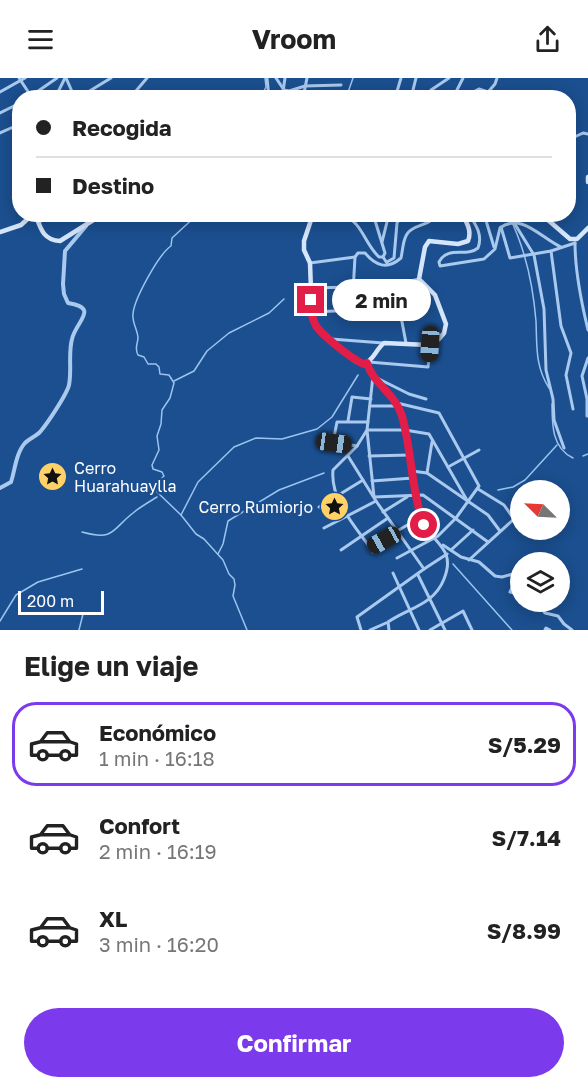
<!DOCTYPE html>
<html lang="es">
<head>
<meta charset="utf-8">
<style>
	body { margin:0; font-family:"Golos Text",sans-serif; background:#f6f6f6; color:#222; height:100vh; display:flex; flex-direction:column; font-size:22px; white-space:nowrap }
	* { box-sizing:border-box; margin:0 }
	p { font-size:20px; color:#767676 }
	.icon { flex:none; width:33px; height:33px; fill:none; stroke:currentColor; stroke-width:2; stroke-linecap:round; stroke-linejoin:round }
	.map { position:relative; height:552px; overflow:hidden }
	.side { display:flex; flex-direction:column; background:#fff; flex:1 }
	.side>* { flex:none }
	.banner { position:absolute; left:12px; top:12px; width:564px; height:132px; border-radius:24px; box-shadow:0 3px 15px #0003; display:grid; align-content:center; height:132px; padding:0 24px; background:#fff }
	.needle { width:39px; rotate:294deg }
	.tools { position:absolute; left:510px; top:402px; display:grid; gap:12px }
	.tools a { display:grid; place-items:center; width:60px; height:60px; border-radius:50%; background:#fff; box-shadow:0 3px 15px #0003; font-size:30px }
	.scale { position:absolute; left:18px; bottom:15px; width:86px; box-sizing:border-box; padding-left:6px; border:3px solid #fff; border-top:0; font-size:16px; line-height:21px; white-space:nowrap; color:#fff; -webkit-text-stroke:4px #1b4f8f; paint-order:stroke }
	.end { position:absolute; width:27px; height:27px; margin:-14px; border:8px solid #e11d48; background:#fff; box-shadow:0 0 0 3px #fff }
	.from { border-radius:50% }
	.bubble { position:absolute; height:42px; border-radius:21px; background:#fff; box-shadow:0 3px 15px #0003; font-size:20px; font-weight:700; line-height:42px; text-align:center }
	.car { position:absolute; width:18px; height:36px; margin:-18px -9px; border-radius:8px; box-shadow:0 0 4px 2px #0007; background:linear-gradient(#222 24%,#8ab4d8 0 40%,#222 0 76%,#8ab4d8 0 86%,#222 0) }
	.banner b { display:flex; align-items:center; gap:21px; height:57px; font-size:22px }
	.banner b+b { border-top:2px solid #e0e0e0 }
	.banner i { width:15px; height:15px; background:#222 }
	ul { padding:0; list-style:none }
	li { display:flex; align-items:center; gap:18px; height:84px; margin:0 12px 9px; padding:0 12px; border:3px solid transparent; border-radius:24px }
	li div { flex:1 }
	li b { display:block; font-size:22px }
	li em { font-style:normal; font-weight:700 }
	li.current { border-color:#7c3aed }
	li>.icon { width:54px; height:54px; stroke-width:1.5 }
	h2 { padding:0 24px; font-size:27px; line-height:72px }
	.action { display:flex; gap:12px; margin-top:auto; padding:12px 24px }
	.action a { flex:1; height:69px; border-radius:36px; background:#7c3aed; color:#fff; font-size:24px; font-weight:700; line-height:69px; text-align:center }
	header { display:flex; justify-content:space-between; align-items:center; height:78px; padding:0 24px; background:#fff; font-size:27px; font-weight:700 }
	.map>svg:first-child { display:block }
	.lines { fill:none; stroke-linecap:round; stroke-linejoin:round }
	.stream { stroke:#9cc4f0; stroke-width:1.5 }
	.minor { stroke:#a9c9ee; stroke-width:3 }
	.tertiary { stroke:#a9c9ee; stroke-width:4 }
	.secondary { stroke:#d6e6fa; stroke-width:4.5 }
	.route { stroke:#e11d48; stroke-width:8 }
	.labels { text-anchor:middle; dominant-baseline:central; stroke-width:5; stroke-linejoin:round; paint-order:stroke }
	.poi-label { font-size:16px; fill:#fff; stroke:#1b4f8f; text-anchor:start }
</style>
</head>
<body>
<header><svg class="icon" aria-label="menu" viewBox="0 0 24 24"><path d="M4 6h16M4 12h16M4 18h16"/></svg>Vroom<svg class="icon" aria-label="share" viewBox="0 0 24 24"><path d="M12 15V3M7 8l5-5 5 5M5 13v7h14v-7"/></svg></header>
<div class="map">
<svg width="588" height="552" viewBox="0 0 588 552">
	<rect width="100%" height="100%" fill="#1b4f8f"/>
	<g class="lines">
		<g class="stream">
			<path d="M254,20L263,15L266,9L265,0"/>
			<path d="M346,20L353,0"/>
			<path d="M198,136L172,160L171,168C159,176 134,221 133,236C132,244 137,251 138,259C138,266 134,270 138,277L144,279L148,286H156L159,289L160,296L169,297L174,305L170,320L162,332L161,346L157,358L159,372L152,387L153,391L162,394L164,398L158,404L156,413L181,437L196,456L204,461L223,482L229,496L234,501L235,507L233,518L247,552"/>
			<path d="M508,136C525,169 533,207 536,243C537,268 535,288 549,310"/>
			<path d="M174,303L194,293L207,273L229,255L269,235L284,221"/>
			<path d="M552,326C552,347 552,370 573,380"/>
			<path d="M583,378L588,376"/>
			<path d="M498,412L513,409L525,402L557,367"/>
			<path d="M181,437L198,404L234,369L256,360L282,361L317,351L332,339L358,297"/>
			<path d="M82,454C115,463 111,452 133,435C140,429 149,424 157,419"/>
			<path d="M218,476L223,466L228,443L279,412L324,395"/>
			<path d="M453,486L512,552"/>
			<path d="M0,543L16,517L38,504L82,491"/>
			<path d="M79,552L83,536"/>
		</g>
		<g class="minor">
			<path d="M19,0L31,18"/>
			<path d="M66,0L74,18L88,14L111,0"/>
			<path d="M267,0L269,20"/>
			<path d="M276,0L284,12L289,13L305,8L341,7"/>
			<path d="M0,14L25,0"/>
			<path d="M28,20L57,0"/>
			<path d="M55,20L65,0"/>
			<path d="M130,20L147,0"/>
			<path d="M282,20L285,0"/>
			<path d="M303,20L307,0"/>
			<path d="M395,20L401,0"/>
			<path d="M411,20L416,0"/>
			<path d="M428,20L431,12L449,0"/>
			<path d="M453,20L463,0"/>
			<path d="M461,20L479,11L488,14"/>
			<path d="M483,20L495,6L497,0"/>
			<path d="M0,35L20,25"/>
			<path d="M0,55L20,46"/>
			<path d="M568,62L583,55L588,56"/>
			<path d="M342,136C363,145 364,165 379,179H383"/>
			<path d="M373,136L385,175L383,179L387,185"/>
			<path d="M469,136C476,147 483,157 478,170C466,180 448,167 439,184L440,188L484,181L495,171L500,150C521,134 541,160 561,169"/>
			<path d="M484,136L494,169"/>
			<path d="M513,143L534,177L544,231L546,292L553,321L554,342L564,370"/>
			<path d="M40,144L41,136"/>
			<path d="M501,149L510,180L551,173L575,165"/>
			<path d="M382,164L389,136"/>
			<path d="M575,165C575,194 581,223 588,252"/>
			<path d="M551,173L561,248L571,275L566,297L573,331"/>
			<path d="M387,184L394,180L397,145L403,136"/>
			<path d="M310,185L355,179"/>
			<path d="M310,210L353,209"/>
			<path d="M353,212L374,209"/>
			<path d="M352,231L355,179L358,175H365C376,188 387,192 401,180C403,171 403,157 411,152C421,145 429,148 437,136"/>
			<path d="M313,234L377,231L398,225"/>
			<path d="M331,261L383,265"/>
			<path d="M406,265L395,207L419,201"/>
			<path d="M369,284L428,289L431,266"/>
			<path d="M367,285C372,302 389,309 397,325C414,361 410,404 422,441C431,466 457,469 444,501C434,527 408,530 388,544L389,552"/>
			<path d="M370,328H397"/>
			<path d="M587,338V321L582,298L588,280"/>
			<path d="M348,343L352,319L371,321"/>
			<path d="M357,368L333,364L337,344H368"/>
			<path d="M348,378L376,423L424,491L357,539L361,552"/>
			<path d="M369,378L410,377"/>
			<path d="M448,389L479,372"/>
			<path d="M412,393L427,395L488,437L500,453"/>
			<path d="M427,395L432,364"/>
			<path d="M372,403L413,400"/>
			<path d="M468,424L429,356L405,352H367L374,419L423,417L488,464"/>
			<path d="M319,429L363,402"/>
			<path d="M383,434L407,419"/>
			<path d="M324,450L376,423"/>
			<path d="M443,467L461,479L479,484L495,498L502,499L520,494"/>
			<path d="M370,469L421,439"/>
			<path d="M341,472L388,440"/>
			<path d="M451,472L473,452"/>
			<path d="M373,474C357,450 330,423 333,392L357,368L367,352L373,298L409,316L426,321"/>
			<path d="M397,480L438,458L456,440L479,408L439,335L397,325"/>
			<path d="M469,482L514,441L504,427L478,411"/>
			<path d="M549,484H554"/>
			<path d="M424,491L447,476"/>
			<path d="M393,495L419,552"/>
			<path d="M418,497L445,552"/>
			<path d="M520,508L512,510L510,514L520,516"/>
			<path d="M537,524L545,535L558,538L564,546L572,552"/>
			<path d="M370,552L386,545"/>
			<path d="M430,552L463,533L472,552"/>
			<path d="M545,552L546,550L550,552"/>
		</g>
		<path class="tertiary" d="M0,410L11,404C15,392 16,375 25,365C29,361 36,358 40,354C47,346 67,316 69,307C72,292 68,276 72,261C76,243 100,230 68,225L64,216L63,206L65,173L86,148"/>
		<g class="secondary">
			<path d="M588,99V104"/>
			<path d="M33,136L36,138C41,152 44,162 60,163L103,136"/>
			<path d="M313,136L304,163V172L310,185L312,240L321,254L344,274L355,283L364,286C374,282 376,271 384,265L428,267L439,261L444,255L446,246L435,217L419,201L425,169L429,163L458,166L468,163C472,153 467,145 462,136"/>
			<path d="M541,136L570,161H577L588,150"/>
			<path d="M0,154L21,147L33,136"/>
		</g>
	</g>
	<g class="lines">
		<path class="route" d="M311,222C311,230 311,238 315,246C320,256 353,282 364,286L367,285C373,306 395,315 402,338C412,374 411,412 424,447"/>
	</g>
	<defs>
		<symbol id="sight-disc" viewBox="-11 -11 22 22"><circle r="9.5" fill="#ffd166" stroke="#1b4f8f"/><path d="M0-6L1.8-2.2L6-1.7L2.9 1.2L3.7 5.4L0 3.3L-3.7 5.4L-2.9 1.2L-6-1.7L-1.8-2.2Z" fill="#111"/></symbol>
	</defs>
	<g fill-rule="evenodd">
		<use href="#sight-disc" x="36" y="382" width="33" height="33"/>
		<use href="#sight-disc" x="318" y="412" width="33" height="33"/>
	</g>
	<g class="labels">
		<g class="poi-label">
			<text x="74" y="390">Cerro<tspan x="74" dy="18">Huarahuaylla</tspan></text>
			<text x="313" y="429" text-anchor="end">Cerro Rumiorjo</text>
		</g>
	</g>
</svg>
<div class="tools">
<a><svg class="needle" viewBox="-14 -14 28 28"><path d="M0-13l5 13h-10z" fill="#e53935"/><path d="M0 13l5-13h-10z" fill="#767676"/></svg></a>
<a><svg class="icon" aria-label="layers" viewBox="0 0 24 24"><path d="M12 4l9 5-9 5-9-5zM3 14l9 5 9-5"/></svg></a>
</div>
<div class="scale">200 m</div>
<i class="end from" style="left:424px;top:447px"></i>
<i class="end" style="left:311px;top:222px"></i>
<div class="bubble" style="left:332px;top:201px;width:99px">2 min</div>
<i class="car" style="left:430px;top:266px;rotate:184deg"></i>
<i class="car" style="left:334px;top:365px;rotate:98deg"></i>
<i class="car" style="left:384px;top:462px;rotate:241deg"></i>
<div class="banner">
<b><i class="from"></i>Recogida</b>
<b><i></i>Destino</b>
</div>
</div>
<section class="side">
<h2>Elige un viaje</h2>
<ul>
<li class="current"><svg class="icon" aria-label="car" viewBox="0 0 24 24"><path d="M5 17H2v-5l4-1 3-4h7l3 4 3 1v5h-3M9 17h6M6 11h13"/><circle cx="7" cy="17" r="2"/><circle cx="17" cy="17" r="2"/></svg><div><b>Económico</b><p>1 min · 16:18</p></div><em>S/5.29</em></li>
<li><svg class="icon" aria-label="car" viewBox="0 0 24 24"><path d="M5 17H2v-5l4-1 3-4h7l3 4 3 1v5h-3M9 17h6M6 11h13"/><circle cx="7" cy="17" r="2"/><circle cx="17" cy="17" r="2"/></svg><div><b>Confort</b><p>2 min · 16:19</p></div><em>S/7.14</em></li>
<li><svg class="icon" aria-label="car" viewBox="0 0 24 24"><path d="M5 17H2v-5l4-1 3-4h7l3 4 3 1v5h-3M9 17h6M6 11h13"/><circle cx="7" cy="17" r="2"/><circle cx="17" cy="17" r="2"/></svg><div><b>XL</b><p>3 min · 16:20</p></div><em>S/8.99</em></li>
</ul>
<div class="action"><a>Confirmar</a></div>
</section>
</body>
</html>
